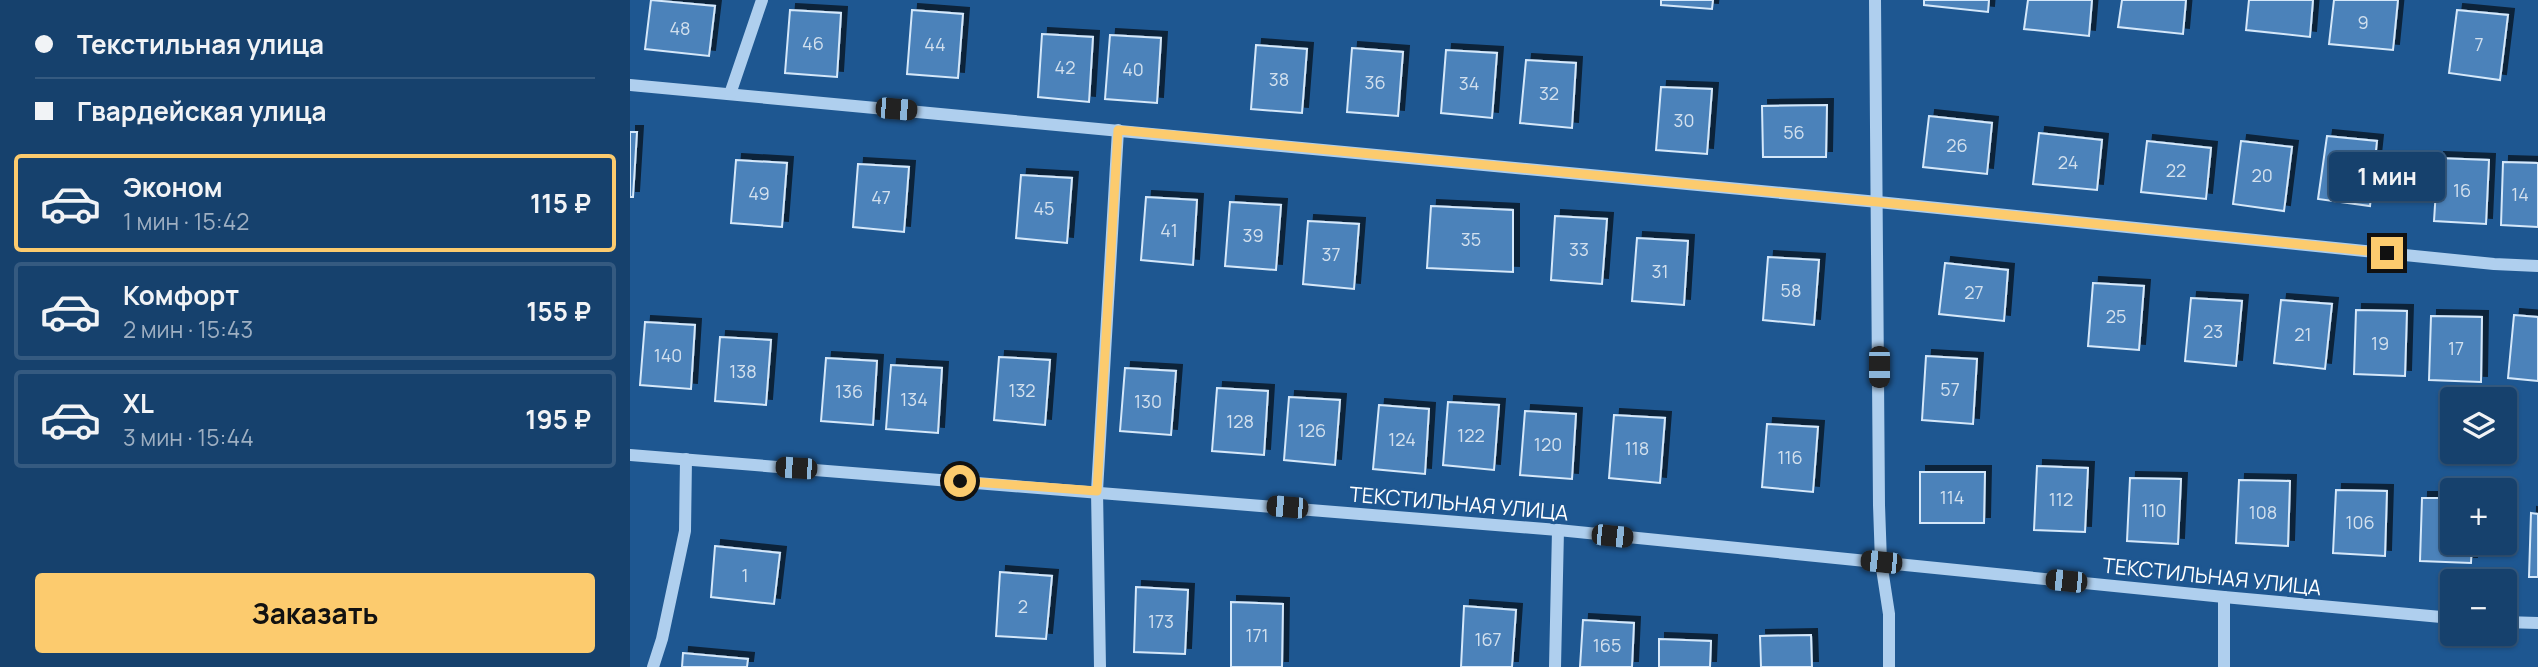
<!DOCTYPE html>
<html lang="ru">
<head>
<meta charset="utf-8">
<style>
	body { margin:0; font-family:Manrope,sans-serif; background:#1f4872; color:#f1f3f6; height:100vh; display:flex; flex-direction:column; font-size:26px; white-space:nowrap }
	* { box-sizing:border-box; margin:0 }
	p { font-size:23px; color:#9eafc2 }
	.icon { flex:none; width:38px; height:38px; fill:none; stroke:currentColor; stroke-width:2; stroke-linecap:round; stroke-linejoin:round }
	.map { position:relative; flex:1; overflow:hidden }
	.side { display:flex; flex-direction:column; background:#16416d; width:630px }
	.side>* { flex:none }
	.banner { display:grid; align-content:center; height:154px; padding:0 35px; background:#16416d }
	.fabs { position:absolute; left:1810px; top:387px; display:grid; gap:14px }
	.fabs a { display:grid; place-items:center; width:77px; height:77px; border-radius:7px; background:#16416d; box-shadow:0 2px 5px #0004,0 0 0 2px #355a80; font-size:35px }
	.end { position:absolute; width:32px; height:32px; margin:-16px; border:9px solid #fccb6e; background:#111; box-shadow:0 0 0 4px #111 }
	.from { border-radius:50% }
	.bubble { position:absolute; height:49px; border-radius:7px; background:#16416d; box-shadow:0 2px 5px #0004,0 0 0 2px #355a80; font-size:23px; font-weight:700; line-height:49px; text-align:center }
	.car { position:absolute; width:21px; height:42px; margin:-21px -10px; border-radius:9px; box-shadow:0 0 5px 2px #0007; background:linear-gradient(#222 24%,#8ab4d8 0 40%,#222 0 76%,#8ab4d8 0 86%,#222 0) }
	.banner b { display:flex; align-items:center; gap:24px; height:66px; font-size:26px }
	.banner b+b { border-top:2px solid #355a80 }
	.banner i { width:18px; height:18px; background:#f1f3f6 }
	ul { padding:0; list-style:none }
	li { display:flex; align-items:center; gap:21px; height:98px; margin:0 14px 10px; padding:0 21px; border:4px solid #355a80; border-radius:7px }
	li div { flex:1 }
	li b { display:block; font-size:26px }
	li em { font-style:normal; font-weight:700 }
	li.current { border-color:#fccb6e }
	li>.icon { width:63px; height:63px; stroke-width:1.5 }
	.primary-button { display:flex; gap:14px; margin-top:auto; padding:14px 35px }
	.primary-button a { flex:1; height:80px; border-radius:7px; background:#fccb6e; color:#111; font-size:28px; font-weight:700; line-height:80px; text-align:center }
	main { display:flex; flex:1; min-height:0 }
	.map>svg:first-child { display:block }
	.building { fill:#4b82ba; stroke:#d5e8fa; stroke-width:2; filter:url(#shadow) }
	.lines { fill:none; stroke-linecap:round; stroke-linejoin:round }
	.minor { stroke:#afcfee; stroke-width:12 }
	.route { stroke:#fccb6e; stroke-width:9 }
	.labels { text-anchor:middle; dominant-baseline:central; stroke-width:6; stroke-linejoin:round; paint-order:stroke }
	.number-label { font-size:18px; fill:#d2e0ee }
	.street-label { font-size:21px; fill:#fff; stroke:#1e5791 }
</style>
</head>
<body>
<main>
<section class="side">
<div class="banner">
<b><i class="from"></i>Текстильная улица</b>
<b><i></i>Гвардейская улица</b>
</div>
<ul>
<li class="current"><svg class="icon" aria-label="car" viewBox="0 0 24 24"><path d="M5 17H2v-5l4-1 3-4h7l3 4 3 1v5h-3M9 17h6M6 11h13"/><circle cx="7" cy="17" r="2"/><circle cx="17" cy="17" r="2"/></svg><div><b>Эконом</b><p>1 мин · 15:42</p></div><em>115 ₽</em></li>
<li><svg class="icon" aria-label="car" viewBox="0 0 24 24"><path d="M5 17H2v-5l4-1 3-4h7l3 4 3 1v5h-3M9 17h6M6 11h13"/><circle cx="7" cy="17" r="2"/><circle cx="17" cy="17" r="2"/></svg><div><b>Комфорт</b><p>2 мин · 15:43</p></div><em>155 ₽</em></li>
<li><svg class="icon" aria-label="car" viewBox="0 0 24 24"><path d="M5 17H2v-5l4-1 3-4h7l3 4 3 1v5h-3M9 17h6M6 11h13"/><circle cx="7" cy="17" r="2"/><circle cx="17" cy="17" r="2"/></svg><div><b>XL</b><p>3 мин · 15:44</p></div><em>195 ₽</em></li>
</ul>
<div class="primary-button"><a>Заказать</a></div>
</section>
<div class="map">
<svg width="1908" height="667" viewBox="0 0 1908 667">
	<defs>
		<filter id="shadow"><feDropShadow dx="6" dy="-6" stdDeviation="0" flood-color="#0009"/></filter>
	</defs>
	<rect width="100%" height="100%" fill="#1e5791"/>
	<g class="building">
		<path d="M21,0L85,6L79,56L15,49Z"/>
		<path d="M1031,0H1083L1082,9L1031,5Z"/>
		<path d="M1294,0H1359L1358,12L1294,5Z"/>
		<path d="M1398,0H1462L1459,36L1394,29Z"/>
		<path d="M1492,0H1556L1553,34L1488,27Z"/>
		<path d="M1619,0H1683L1680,37L1616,30Z"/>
		<path d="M1704,0H1768L1763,50L1699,44Z"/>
		<path d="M160,10L211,13L207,77L155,73Z"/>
		<path d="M282,10L333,14L328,78L277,74Z"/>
		<path d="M1827,10L1878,15L1870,80L1819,73Z"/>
		<path d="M412,34L463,37L459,102L408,97Z"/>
		<path d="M480,35L531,38L527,103L475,99Z"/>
		<path d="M626,45L677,49L672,113L621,109Z"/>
		<path d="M722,48L773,52L768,116L717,112Z"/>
		<path d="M816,50L867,53L862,118L811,113Z"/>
		<path d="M896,60L946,63L942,128L890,123Z"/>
		<path d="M1031,87L1082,89L1077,154L1026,150Z"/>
		<path d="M1197,105L1196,157H1133L1132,106Z"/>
		<path d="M1299,116L1362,123L1357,174L1293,167Z"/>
		<path d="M0,132H7L3,197H0Z"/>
		<path d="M1409,133L1472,140L1467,190L1403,184Z"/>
		<path d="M1697,136L1747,141L1740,206L1688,199Z"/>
		<path d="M1517,141L1581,148L1576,199L1511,192Z"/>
		<path d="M1611,141L1662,147L1654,211L1603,204Z"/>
		<path d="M1808,158L1859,160L1856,224L1804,221Z"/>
		<path d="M106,160L157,163L152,227L101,223Z"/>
		<path d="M1873,162L1908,163V227L1871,225Z"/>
		<path d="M228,164L279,167L274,232L223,227Z"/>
		<path d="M391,175L442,178L437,243L386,238Z"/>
		<path d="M516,197L567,200L563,265L511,260Z"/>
		<path d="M600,202L651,205L646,270L595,266Z"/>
		<path d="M801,206L883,210V272L797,268Z"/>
		<path d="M925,216L977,219L972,284L921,280Z"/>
		<path d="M678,221L729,224L724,289L673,284Z"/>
		<path d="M1007,238L1058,241L1054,305L1002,301Z"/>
		<path d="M1138,257L1189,260L1184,325L1133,320Z"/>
		<path d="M1315,263L1378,270L1374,321L1309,314Z"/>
		<path d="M1463,283L1514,286L1509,350L1458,346Z"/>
		<path d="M1561,298L1612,301L1606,366L1555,361Z"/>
		<path d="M1651,300L1702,304L1695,369L1644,363Z"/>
		<path d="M1726,310L1777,311L1775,376L1724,374Z"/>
		<path d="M1884,315L1908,317V381L1878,378Z"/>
		<path d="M1801,316L1852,317L1851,382L1799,380Z"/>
		<path d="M15,322L65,325L61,389L10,385Z"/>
		<path d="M90,337L141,340L136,405L85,401Z"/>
		<path d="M1296,356L1347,359L1343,424L1292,420Z"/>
		<path d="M369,357L420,360L415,425L364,420Z"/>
		<path d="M196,358L247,361L243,425L191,421Z"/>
		<path d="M261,365L312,368L308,433L256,429Z"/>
		<path d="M495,368L546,371L541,435L490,431Z"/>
		<path d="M587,388L638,391L634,455L582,451Z"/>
		<path d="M659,397L710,400L705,465L654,460Z"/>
		<path d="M818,402L869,405L864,470L813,465Z"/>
		<path d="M749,405L799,409L795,474L743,469Z"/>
		<path d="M895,411L946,414L942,479L890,475Z"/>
		<path d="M984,415L1035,418L1030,483L979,478Z"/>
		<path d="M1137,424L1188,427L1183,492L1132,487Z"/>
		<path d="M1407,466L1458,468L1455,532L1404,530Z"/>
		<path d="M1290,472H1355L1354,523H1290Z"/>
		<path d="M1500,478L1551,479L1548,544L1497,541Z"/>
		<path d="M1609,480L1660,481L1658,546L1606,543Z"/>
		<path d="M1706,490L1757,491L1755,556L1703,553Z"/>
		<path d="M1792,498H1822V542H1842L1841,563L1790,561Z"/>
		<path d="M1901,513L1908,514V577H1899Z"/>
		<path d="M85,546L150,553L144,604L81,597Z"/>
		<path d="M370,572L422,576L416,639L366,636Z"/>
		<path d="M506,587L558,590L555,654L504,652Z"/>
		<path d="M601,602L653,604L652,667H601Z"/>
		<path d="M834,606L886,610L882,667H831Z"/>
		<path d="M953,620L1004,623L1002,667H950Z"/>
		<path d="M1181,635L1182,667H1131L1130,636Z"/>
		<path d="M1029,639L1081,641L1080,667H1029Z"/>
		<path d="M53,653L118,659L117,667H52Z"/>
	</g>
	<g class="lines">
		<g class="minor">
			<path d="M1245,0L1249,505L1251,562L1259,614V667"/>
			<path d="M0,85L1248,202L1864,264L1908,266"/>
			<path d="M100,94L132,0"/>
			<path d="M0,455L928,530L1594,597L1822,618"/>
			<path d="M1874,622L1908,623"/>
			<path d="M23,667L32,639L55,531L56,459"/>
			<path d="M470,667L467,491L488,130"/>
			<path d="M925,667L928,530"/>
			<path d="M1594,667V597"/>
		</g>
	</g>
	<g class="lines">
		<path class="route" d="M330,481L467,491L488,130L1248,202L1757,253"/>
	</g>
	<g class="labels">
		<g class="number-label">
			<text x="1733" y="22">9</text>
			<text x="50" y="28">48</text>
			<text x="183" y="43">46</text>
			<text x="305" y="44">44</text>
			<text x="1849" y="44">7</text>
			<text x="435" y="67">42</text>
			<text x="503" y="69">40</text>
			<text x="649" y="79">38</text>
			<text x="745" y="82">36</text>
			<text x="839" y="83">34</text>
			<text x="919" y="93">32</text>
			<text x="1054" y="120">30</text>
			<text x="1164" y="132">56</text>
			<text x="1327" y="145">26</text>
			<text x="1438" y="162">24</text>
			<text x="1546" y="170">22</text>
			<text x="1632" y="175">20</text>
			<text x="1832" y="190">16</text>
			<text x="129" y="193">49</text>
			<text x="1890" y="194">14</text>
			<text x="251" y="197">47</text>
			<text x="414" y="208">45</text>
			<text x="539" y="230">41</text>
			<text x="623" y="235">39</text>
			<text x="841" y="239">35</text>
			<text x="949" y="249">33</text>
			<text x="701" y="254">37</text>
			<text x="1030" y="271">31</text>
			<text x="1161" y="290">58</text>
			<text x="1344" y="292">27</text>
			<text x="1486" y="316">25</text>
			<text x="1583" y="331">23</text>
			<text x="1673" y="334">21</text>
			<text x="1750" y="343">19</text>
			<text x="1826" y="348">17</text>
			<text x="38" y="355">140</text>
			<text x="113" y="371">138</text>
			<text x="1320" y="389">57</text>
			<text x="392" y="390">132</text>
			<text x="219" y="391">136</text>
			<text x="284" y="399">134</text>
			<text x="518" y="401">130</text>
			<text x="610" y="421">128</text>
			<text x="682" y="430">126</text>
			<text x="841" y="435">122</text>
			<text x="772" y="439">124</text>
			<text x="918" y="444">120</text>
			<text x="1007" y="448">118</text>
			<text x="1160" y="457">116</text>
			<text x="1322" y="497">114</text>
			<text x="1431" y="499">112</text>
			<text x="1524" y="510">110</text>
			<text x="1633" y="512">108</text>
			<text x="1730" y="522">106</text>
			<text x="115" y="575">1</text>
			<text x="393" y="606">2</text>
			<text x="531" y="621">173</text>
			<text x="627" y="635">171</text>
			<text x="858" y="639">167</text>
			<text x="977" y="645">165</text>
		</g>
		<g class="street-label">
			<text transform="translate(829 503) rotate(5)">ТЕКСТИЛЬНАЯ УЛИЦА</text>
			<text transform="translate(1582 576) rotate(6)">ТЕКСТИЛЬНАЯ УЛИЦА</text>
		</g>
	</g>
</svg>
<div class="fabs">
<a><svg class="icon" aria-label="layers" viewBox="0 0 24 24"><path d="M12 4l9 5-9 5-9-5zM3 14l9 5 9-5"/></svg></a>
<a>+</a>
<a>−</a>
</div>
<i class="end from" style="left:330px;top:481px"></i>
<i class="end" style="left:1757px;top:253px"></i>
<div class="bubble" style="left:1699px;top:152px;width:116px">1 мин</div>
<i class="car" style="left:266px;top:109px;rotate:95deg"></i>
<i class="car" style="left:1249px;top:367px;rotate:180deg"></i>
<i class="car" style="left:166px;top:468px;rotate:274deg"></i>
<i class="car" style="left:657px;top:507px;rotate:275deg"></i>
<i class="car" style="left:982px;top:536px;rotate:96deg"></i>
<i class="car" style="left:1251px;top:562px;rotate:276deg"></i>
<i class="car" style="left:1436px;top:581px;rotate:276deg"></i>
</div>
</main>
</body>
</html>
